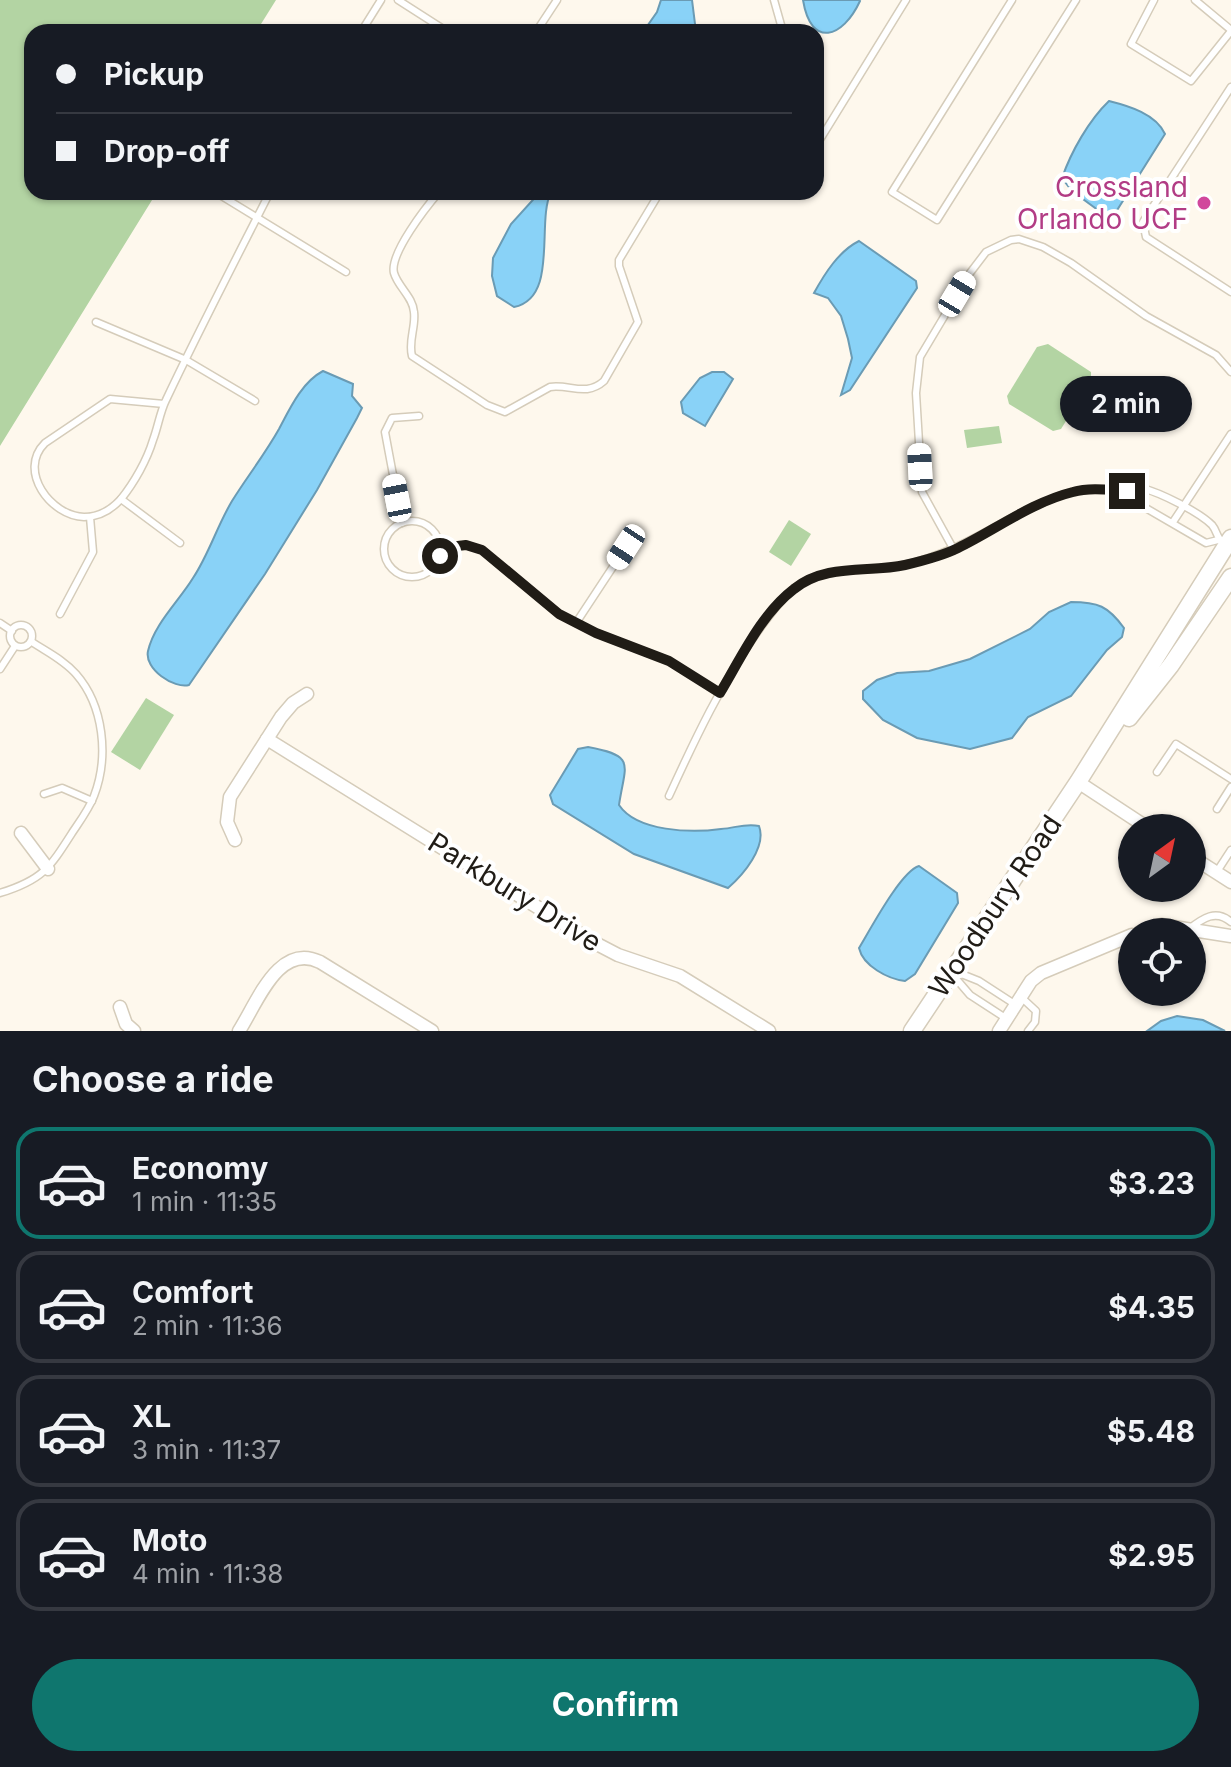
<!DOCTYPE html>
<html lang="en">
<head>
<meta charset="utf-8">
<style>
	body { margin:0; font-family:Inter,sans-serif; background:#20242c; color:#f1f3f6; height:100vh; display:flex; flex-direction:column; font-size:30px; white-space:nowrap }
	* { box-sizing:border-box; margin:0 }
	p { font-size:26px; color:#9ea1a6 }
	.icon { flex:none; width:44px; height:44px; fill:none; stroke:currentColor; stroke-width:2; stroke-linecap:round; stroke-linejoin:round }
	.map { position:relative; height:1031px; overflow:hidden }
	.panel { display:flex; flex-direction:column; background:#171b24; flex:1 }
	.panel>* { flex:none }
	.banner { position:absolute; left:24px; top:24px; width:800px; height:176px; border-radius:24px; box-shadow:0 2px 6px #0004; display:grid; align-content:center; height:176px; padding:0 32px; background:#171b24 }
	.needle { width:52px; rotate:33deg }
	.fabs { position:absolute; left:1118px; top:814px; display:grid; gap:16px }
	.fabs a { display:grid; place-items:center; width:88px; height:88px; border-radius:50%; background:#171b24; box-shadow:0 2px 6px #0004; font-size:40px }
	.end { position:absolute; width:36px; height:36px; margin:-18px; border:10px solid #201c16; background:#fff; box-shadow:0 0 0 4px #fff }
	.from { border-radius:50% }
	.bubble { position:absolute; height:56px; border-radius:28px; background:#171b24; box-shadow:0 2px 6px #0004; font-size:26px; font-weight:700; line-height:56px; text-align:center }
	.car { position:absolute; width:24px; height:48px; margin:-24px -12px; border-radius:10px; box-shadow:0 0 6px 2px #0007; background:linear-gradient(#fff 24%,#345 0 40%,#fff 0 76%,#345 0 86%,#fff 0) }
	.banner b { display:flex; align-items:center; gap:28px; height:76px; font-size:30px }
	.banner b+b { border-top:2px solid #363941 }
	.banner i { width:20px; height:20px; background:#f1f3f6 }
	ul { padding:0; list-style:none }
	li { display:flex; align-items:center; gap:24px; height:112px; margin:0 16px 12px; padding:0 16px; border:4px solid #363941; border-radius:24px }
	li div { flex:1 }
	li b { display:block; font-size:30px }
	li em { font-style:normal; font-weight:700 }
	li.current { border-color:#0f766e }
	li>.icon { width:72px; height:72px; stroke-width:1.5 }
	h2 { padding:0 32px; font-size:36px; line-height:96px }
	.cta { display:flex; gap:16px; margin-top:auto; padding:16px 32px }
	.cta a { flex:1; height:92px; border-radius:48px; background:#0f766e; color:#fff; font-size:32px; font-weight:700; line-height:92px; text-align:center }
	.map>svg:first-child { display:block }
	.green { fill:#b3d4a3 }
	.water { fill:#89d2f7; stroke:#6a9bb4; stroke-width:2 }
	.lines { fill:none; stroke-linecap:round; stroke-linejoin:round }
	.service-casing { stroke:#d5ccba; stroke-width:9 }
	.minor-casing { stroke:#d5ccba; stroke-width:15 }
	.tertiary-casing { stroke:#d5ccba; stroke-width:19 }
	.service { stroke:#fff; stroke-width:6 }
	.minor { stroke:#fff; stroke-width:12 }
	.tertiary { stroke:#fff; stroke-width:16 }
	.route { stroke:#201c16; stroke-width:10 }
	.hotel-dot { fill:#d1479c; stroke:#fff; stroke-width:3 }
	.labels { text-anchor:middle; dominant-baseline:central; stroke-width:8; stroke-linejoin:round; paint-order:stroke }
	.hotel-label { font-size:28px; fill:#b23c85; stroke:#fff; text-anchor:end }
	.street-label { font-size:28px; fill:#201c16; stroke:#fff }
</style>
</head>
<body>
<div class="map">
<svg width="1231" height="1031" viewBox="0 0 1231 1031">
	<rect width="100%" height="100%" fill="#fef8ed"/>
	<g class="green">
		<path d="M0,0H276L256,32H32V192H157L0,446Z"/>
		<path d="M1048,344L1091,372V381L1061,429L1053,431L1009,404L1007,396L1037,347Z"/>
		<path d="M999,426L1002,443L967,448L964,430Z"/>
		<path d="M789,520L811,534L791,566L769,552Z"/>
		<path d="M146,698L174,715L140,770L111,752Z"/>
	</g>
	<g class="water">
		<path d="M661,0H692L696,32H643L657,12Z"/>
		<path d="M803,0H859L860,1C843,38 811,49 803,0Z"/>
		<path d="M1109,101C1129,106 1156,114 1165,134L1114,215L1106,216L1072,191L1062,178C1071,152 1089,120 1109,101Z"/>
		<path d="M540,192H551C536,222 559,298 514,307L497,296L492,276L493,258L511,224Z"/>
		<path d="M859,241L916,281L917,288L850,390L841,395L852,358L848,339L841,316L828,298L814,293C825,273 839,251 859,241Z"/>
		<path d="M323,371L353,384L352,396L362,408L357,418L317,490L265,574L189,685C174,689 144,669 148,651C154,624 179,601 193,578C209,554 217,526 232,501C247,477 265,454 279,429C290,408 302,382 323,371Z"/>
		<path d="M712,372H724L733,379L705,426L683,413L681,402L700,378Z"/>
		<path d="M1071,602C1098,602 1108,606 1124,628L1122,637L1107,650L1071,696L1028,717L1012,738L970,749L917,738L883,720L863,699V691L877,680L897,673L929,671L970,659L1030,629L1049,612Z"/>
		<path d="M588,747C637,756 625,764 619,805C637,832 692,833 721,829C736,828 745,823 759,826C767,847 743,875 728,888L634,854L553,804L550,795L578,749Z"/>
		<path d="M919,866L957,893L958,903L915,974L905,981C888,979 863,966 859,948C870,930 901,871 919,866Z"/>
		<path d="M1177,1016L1203,1020L1225,1031H1147L1161,1021Z"/>
	</g>
	<g class="lines">
		<defs>
			<g id="service">
				<path d="M398,0L448,32"/>
				<path d="M774,0L783,32"/>
				<path d="M1012,0L892,192L937,220L1076,0"/>
				<path d="M1154,0L1131,44L1191,81L1231,31"/>
				<path d="M1195,0L1231,30"/>
				<path d="M361,32L381,0"/>
				<path d="M536,32L557,0"/>
				<path d="M1231,87L1143,222L1146,237L1231,292"/>
				<path d="M816,146L906,0"/>
				<path d="M215,192L346,272"/>
				<path d="M439,192C427,206 389,254 394,273C398,287 413,297 414,312C416,327 408,341 412,356L487,405L505,412L550,387C570,384 586,397 604,381L638,322L619,266V260L660,192"/>
				<path d="M96,322L186,360L255,401"/>
				<path d="M164,404L110,399L45,443C17,471 51,516 84,517C99,517 111,510 121,499C134,483 147,460 153,440C158,427 160,412 166,400C199,330 235,261 270,192"/>
				<path d="M1127,491L1132,500L1206,543L1218,540"/>
				<path d="M121,499L180,543"/>
				<circle cx="412" cy="549" r="28"/>
				<path d="M1173,522L1231,434"/>
				<path d="M402,523L385,432L392,418L419,416"/>
				<path d="M441,548L466,545L482,550L559,614L596,633L669,661L720,693"/>
				<path d="M954,550L922,492L916,393L920,357L970,273L986,252L1011,240L1019,239L1043,247L1071,263L1146,316L1216,355L1231,372"/>
				<path d="M60,614L93,552L90,517"/>
				<path d="M0,623L12,631"/>
				<path d="M576,623L626,547"/>
				<circle cx="21" cy="636" r="11"/>
				<path d="M0,669L15,646"/>
				<path d="M1157,772L1176,744L1231,779"/>
				<path d="M44,794L62,788L92,801"/>
				<path d="M669,796C695,739 722,682 758,631C769,616 779,601 793,589C825,564 868,573 904,565C968,551 1012,510 1071,492C1086,488 1103,490 1119,490C1127,491 1135,487 1142,488C1161,493 1199,512 1212,525C1218,532 1216,539 1225,544"/>
				<path d="M1217,809L1231,787"/>
				<path d="M1216,873L1231,850"/>
				<path d="M0,893C42,880 49,869 72,833C80,821 89,809 94,796C109,757 104,706 76,674C64,660 47,652 32,642"/>
				<path d="M1189,929C1203,918 1216,909 1231,922"/>
				<path d="M954,971L979,981L1016,1005"/>
				<path d="M952,974L970,995L1007,1019"/>
				<path d="M1021,997L1036,1011L1035,1022L1028,1031"/>
			</g>
			<g id="minor">
				<path d="M267,739L595,943L618,955L680,976L769,1031"/>
				<path d="M1078,782L1148,828"/>
				<path d="M21,833L48,869"/>
				<path d="M235,840L227,822L230,797L281,717L293,703L307,694"/>
				<path d="M1192,857L1231,882"/>
				<path d="M1140,932L1161,925L1231,936"/>
				<path d="M120,1007L126,1024L134,1031"/>
				<path d="M239,1031C258,1001 279,942 320,962L432,1031"/>
				<path d="M999,1031L1031,981L1041,973L1132,935"/>
			</g>
			<g id="tertiary">
				<path d="M1129,718L1171,665L1231,577"/>
				<path d="M912,1031L1078,782L1231,538"/>
			</g>
		</defs>
		<use href="#service" class="service-casing"/>
		<use href="#minor" class="minor-casing"/>
		<use href="#tertiary" class="tertiary-casing"/>
		<use href="#service" class="service"/>
		<use href="#minor" class="minor"/>
		<use href="#tertiary" class="tertiary"/>
	</g>
	<g class="lines">
		<path class="route" d="M440,556L441,548L466,545L482,550L559,614L596,633L669,661L720,693C741,658 761,614 794,589C826,563 869,573 905,565C922,561 942,556 958,548C995,530 1032,502 1073,492C1090,487 1110,490 1127,491"/>
	</g>
	<circle class="hotel-dot" cx="1204" cy="203" r="8"/>
	<g class="labels">
		<g class="hotel-label">
			<text x="1188" y="187">Crossland<tspan x="1188" dy="32">Orlando UCF</tspan></text>
		</g>
		<g class="street-label">
			<text transform="translate(515 892) rotate(32)">Parkbury Drive</text>
			<text transform="translate(995 906) rotate(-56)">Woodbury Road</text>
		</g>
	</g>
</svg>
<div class="fabs">
<a><svg class="needle" viewBox="-14 -14 28 28"><path d="M0-13l5 13h-10z" fill="#e53935"/><path d="M0 13l5-13h-10z" fill="#9ea1a6"/></svg></a>
<a><svg class="icon" aria-label="locate" viewBox="0 0 24 24"><circle cx="12" cy="12" r="6"/><path d="M12 2v4M12 18v4M2 12h4M18 12h4"/></svg></a>
</div>
<i class="end from" style="left:440px;top:556px"></i>
<i class="end" style="left:1127px;top:491px"></i>
<div class="bubble" style="left:1060px;top:376px;width:132px">2 min</div>
<i class="car" style="left:957px;top:294px;rotate:31deg"></i>
<i class="car" style="left:920px;top:467px;rotate:357deg"></i>
<i class="car" style="left:397px;top:498px;rotate:349deg"></i>
<i class="car" style="left:626px;top:547px;rotate:213deg"></i>
<div class="banner">
<b><i class="from"></i>Pickup</b>
<b><i></i>Drop-off</b>
</div>
</div>
<section class="panel">
<h2>Choose a ride</h2>
<ul>
<li class="current"><svg class="icon" aria-label="car" viewBox="0 0 24 24"><path d="M5 17H2v-5l4-1 3-4h7l3 4 3 1v5h-3M9 17h6M6 11h13"/><circle cx="7" cy="17" r="2"/><circle cx="17" cy="17" r="2"/></svg><div><b>Economy</b><p>1 min · 11:35</p></div><em>$3.23</em></li>
<li><svg class="icon" aria-label="car" viewBox="0 0 24 24"><path d="M5 17H2v-5l4-1 3-4h7l3 4 3 1v5h-3M9 17h6M6 11h13"/><circle cx="7" cy="17" r="2"/><circle cx="17" cy="17" r="2"/></svg><div><b>Comfort</b><p>2 min · 11:36</p></div><em>$4.35</em></li>
<li><svg class="icon" aria-label="car" viewBox="0 0 24 24"><path d="M5 17H2v-5l4-1 3-4h7l3 4 3 1v5h-3M9 17h6M6 11h13"/><circle cx="7" cy="17" r="2"/><circle cx="17" cy="17" r="2"/></svg><div><b>XL</b><p>3 min · 11:37</p></div><em>$5.48</em></li>
<li><svg class="icon" aria-label="car" viewBox="0 0 24 24"><path d="M5 17H2v-5l4-1 3-4h7l3 4 3 1v5h-3M9 17h6M6 11h13"/><circle cx="7" cy="17" r="2"/><circle cx="17" cy="17" r="2"/></svg><div><b>Moto</b><p>4 min · 11:38</p></div><em>$2.95</em></li>
</ul>
<div class="cta"><a>Confirm</a></div>
</section>
</body>
</html>
